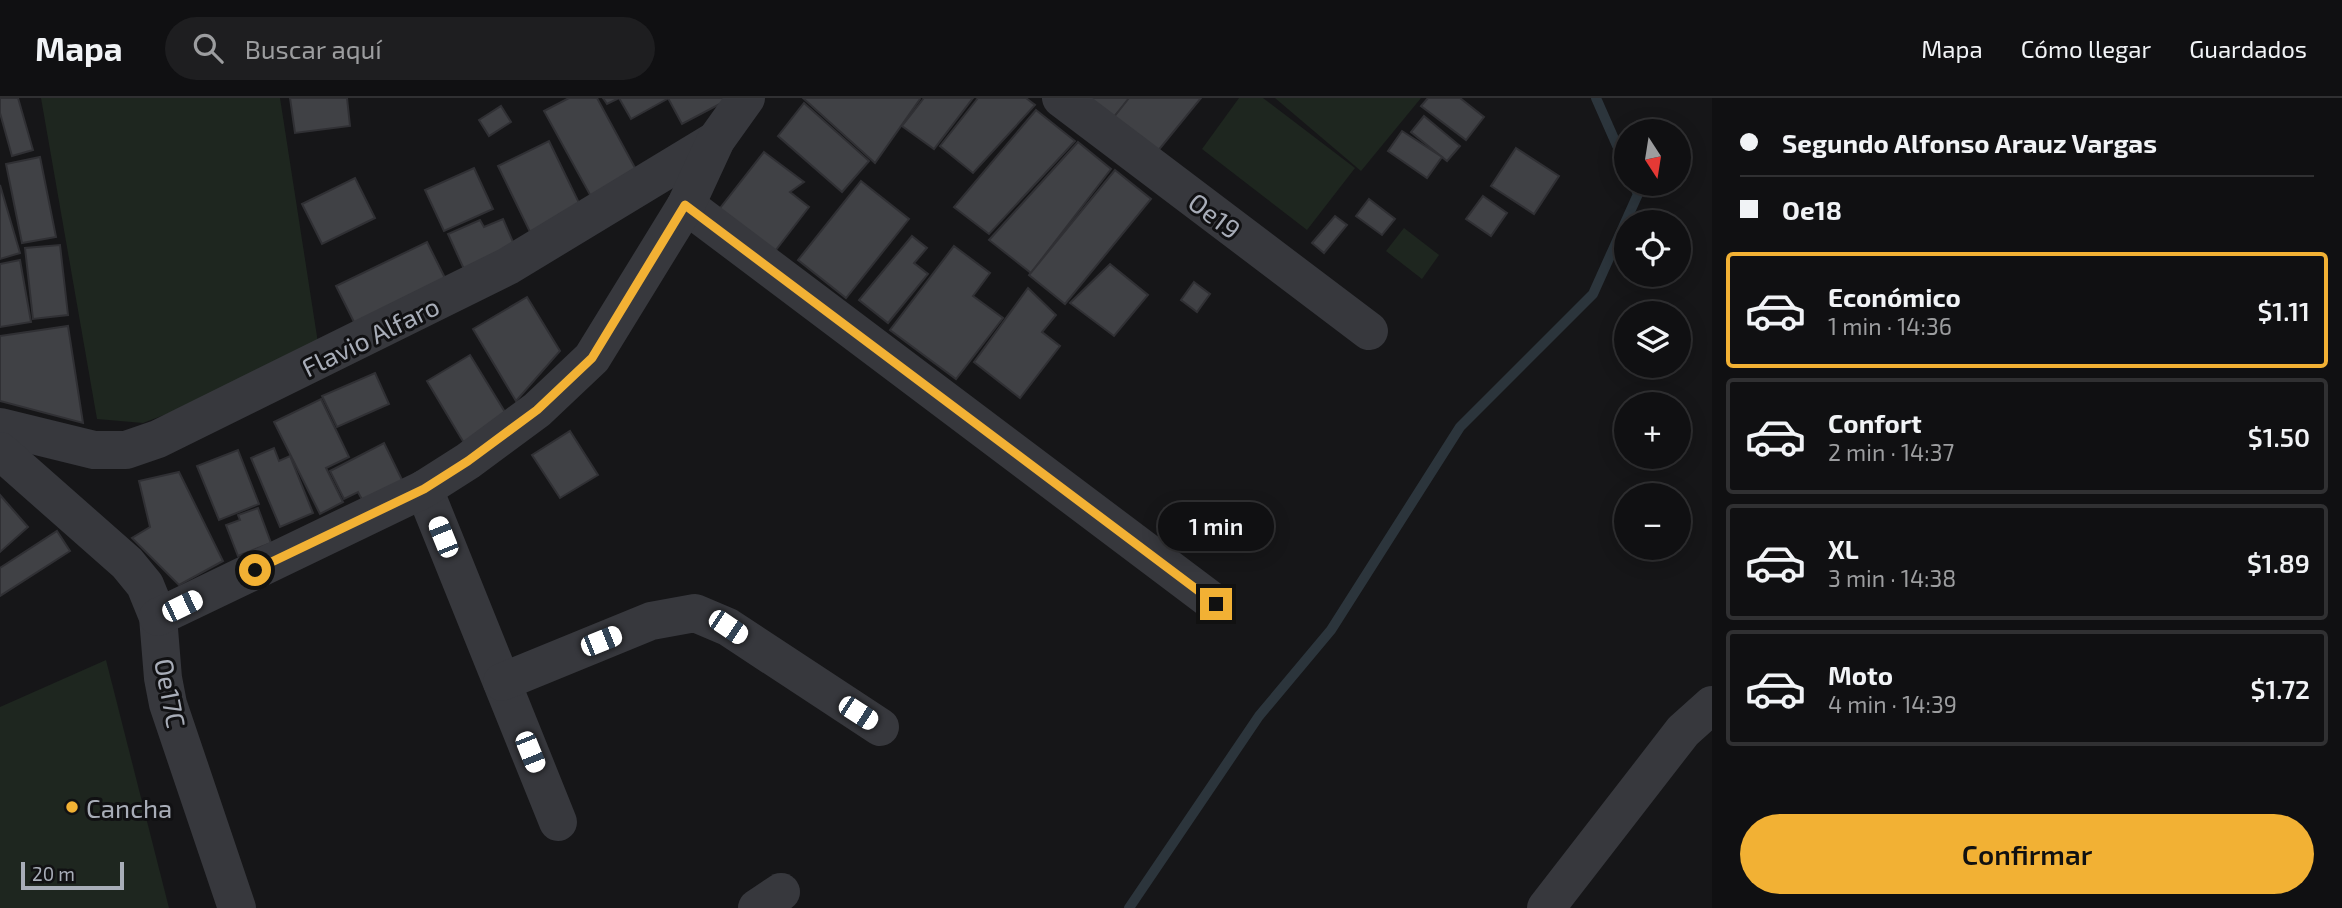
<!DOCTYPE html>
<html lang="es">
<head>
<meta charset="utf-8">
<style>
	body { margin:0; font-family:"Exo 2",sans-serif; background:#1e1e20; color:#f1f3f6; height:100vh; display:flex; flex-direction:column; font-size:26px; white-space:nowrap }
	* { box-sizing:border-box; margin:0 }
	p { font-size:23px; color:#9c9d9f }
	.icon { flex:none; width:38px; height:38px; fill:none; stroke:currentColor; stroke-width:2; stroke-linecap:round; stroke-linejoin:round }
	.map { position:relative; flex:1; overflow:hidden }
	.drawer { display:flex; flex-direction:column; background:#101012; width:630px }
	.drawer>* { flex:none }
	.guide { display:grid; align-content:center; height:154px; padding:0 28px; background:#101012 }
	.needle { width:46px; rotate:168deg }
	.fabs { position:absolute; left:1614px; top:21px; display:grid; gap:14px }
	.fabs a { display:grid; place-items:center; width:77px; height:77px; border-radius:50%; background:#101012; box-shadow:0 4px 18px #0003,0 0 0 2px #303032; font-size:35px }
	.scale { position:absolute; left:21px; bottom:18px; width:103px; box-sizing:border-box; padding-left:7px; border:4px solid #a8adb8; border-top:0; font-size:19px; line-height:24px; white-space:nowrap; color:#a8adb8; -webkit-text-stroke:5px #111113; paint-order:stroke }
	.end { position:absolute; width:32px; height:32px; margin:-16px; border:9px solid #f2b134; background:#111; box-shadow:0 0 0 4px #111 }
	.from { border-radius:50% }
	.bubble { position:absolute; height:49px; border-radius:24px; background:#101012; box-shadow:0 4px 18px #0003,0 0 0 2px #303032; font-size:23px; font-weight:600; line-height:49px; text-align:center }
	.car { position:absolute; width:21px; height:42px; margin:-21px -10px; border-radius:9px; box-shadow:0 0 5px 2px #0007; background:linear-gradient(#fff 24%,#345 0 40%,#fff 0 76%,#345 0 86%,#fff 0) }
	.guide b { display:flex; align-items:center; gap:24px; height:66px; font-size:26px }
	.guide b+b { border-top:2px solid #303032 }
	.guide i { width:18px; height:18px; background:#f1f3f6 }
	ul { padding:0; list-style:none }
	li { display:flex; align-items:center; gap:21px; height:116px; margin:0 14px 10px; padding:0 14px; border:4px solid #303032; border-radius:7px }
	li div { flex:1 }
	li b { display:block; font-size:26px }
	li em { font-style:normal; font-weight:600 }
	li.selected { border-color:#f2b134 }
	li>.icon { width:63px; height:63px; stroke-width:1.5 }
	.cta { display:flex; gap:14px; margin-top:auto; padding:14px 28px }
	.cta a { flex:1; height:80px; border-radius:42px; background:#f2b134; color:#111; font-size:28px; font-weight:600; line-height:80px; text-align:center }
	header { display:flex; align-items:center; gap:42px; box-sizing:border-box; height:98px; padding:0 35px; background:#101012; border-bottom:2px solid #303032 }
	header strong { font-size:33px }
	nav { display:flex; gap:38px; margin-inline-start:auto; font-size:24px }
	.search { width:490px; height:63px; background:#1e1e20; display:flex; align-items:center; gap:18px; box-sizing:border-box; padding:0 24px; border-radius:38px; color:#9c9d9f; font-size:26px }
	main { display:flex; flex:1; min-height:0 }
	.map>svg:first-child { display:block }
	.green { fill:#1e261f }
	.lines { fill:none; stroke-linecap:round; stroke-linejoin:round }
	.stream { stroke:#2c353c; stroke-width:10 }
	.building { fill:#404145; stroke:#303034; stroke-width:2 }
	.minor { stroke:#37383d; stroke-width:38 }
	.route { stroke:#f2b134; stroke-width:9 }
	.poi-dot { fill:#f2b134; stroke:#111113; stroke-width:2.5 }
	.labels { text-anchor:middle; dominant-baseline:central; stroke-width:6; stroke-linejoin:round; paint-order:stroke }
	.street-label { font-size:26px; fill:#a8adb8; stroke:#111113 }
	.poi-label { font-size:26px; fill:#a8adb8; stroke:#111113; text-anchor:start }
</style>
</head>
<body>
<header>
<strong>Mapa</strong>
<div class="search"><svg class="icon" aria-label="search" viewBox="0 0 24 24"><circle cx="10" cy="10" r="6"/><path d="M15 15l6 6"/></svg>Buscar aquí</div>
<nav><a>Mapa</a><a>Cómo llegar</a><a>Guardados</a></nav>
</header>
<main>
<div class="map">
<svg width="1712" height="810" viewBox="0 0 1712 810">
	<rect width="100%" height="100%" fill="#161618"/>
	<g class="green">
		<path d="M41,0H280L318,245L227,293L143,325L97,321Z"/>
		<path d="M1239,0H1263L1355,70L1307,132L1202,51Z"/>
		<path d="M1275,0H1421L1361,73Z"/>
		<path d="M1404,130L1439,157L1422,181L1386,153Z"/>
		<path d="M106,562L169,810H0V609Z"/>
	</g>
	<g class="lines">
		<g class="stream">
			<path d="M1596,0L1626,68"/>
			<path d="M1129,810L1259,618L1331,532L1460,329L1593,196L1638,96L1633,86"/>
		</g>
	</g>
	<g class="building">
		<path d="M0,0H18L33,52L12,58L0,15Z"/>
		<path d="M290,0H347L350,28L295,35Z"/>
		<path d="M569,0H597L640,79L594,104L544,13Z"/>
		<path d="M603,0H619L607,6Z"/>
		<path d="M619,0H666L667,1L631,21Z"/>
		<path d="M668,0H731L682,26Z"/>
		<path d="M803,0H919L920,1L875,65Z"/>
		<path d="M924,0H973L934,51L902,28Z"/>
		<path d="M978,0H1026L1035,7L973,75L940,48Z"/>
		<path d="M1090,0H1130L1114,19Z"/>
		<path d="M1129,0H1201L1157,54L1114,19Z"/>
		<path d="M1428,0H1460L1484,19L1466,42L1421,8Z"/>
		<path d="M804,5L869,63L842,94L778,38Z"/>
		<path d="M501,8L511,24L489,38L479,22Z"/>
		<path d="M1036,12L1075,43L989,136L954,109Z"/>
		<path d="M1424,18L1460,48L1447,63L1411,34Z"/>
		<path d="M1402,33L1442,59L1427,80L1388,53Z"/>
		<path d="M549,43L581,109L530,134L498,68Z"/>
		<path d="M1078,44L1111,71L1031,175L989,142Z"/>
		<path d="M1516,50L1559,78L1534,116L1491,88Z"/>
		<path d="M764,54L804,84L790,94L809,109L772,157L717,114Z"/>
		<path d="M40,59L56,139L22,145L6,66Z"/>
		<path d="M474,70L493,111L444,133L425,92Z"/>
		<path d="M1115,72L1151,101L1065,206L1029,177Z"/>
		<path d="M355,80L375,120L322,146L302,106Z"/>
		<path d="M861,83L909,121L846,200L798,162Z"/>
		<path d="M0,87L20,155L0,161Z"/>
		<path d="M1483,98L1507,115L1491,138L1466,121Z"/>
		<path d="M1369,101L1395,121L1382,137L1356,118Z"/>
		<path d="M1335,118L1347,127L1324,155L1312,145Z"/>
		<path d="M503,121L519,158L468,180L448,136L480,122L484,129Z"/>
		<path d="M912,138L927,150L914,165L928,176L888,225L859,202Z"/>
		<path d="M427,144L445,180L359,234L336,188Z"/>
		<path d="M60,147L68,217L33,221L25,150Z"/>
		<path d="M954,148L990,175L973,198L1003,220L956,281L890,232Z"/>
		<path d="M20,162L31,224L0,229V166Z"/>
		<path d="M1110,166L1148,197L1114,238L1070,205Z"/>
		<path d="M1194,184L1210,196L1197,214L1181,202Z"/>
		<path d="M1028,190L1056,217L1042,234L1060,248L1020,300L974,264Z"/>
		<path d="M527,199L560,253L516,303L473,231Z"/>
		<path d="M68,228L83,325L0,303V238Z"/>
		<path d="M470,257L508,319L464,345L427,283Z"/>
		<path d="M375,275L389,306L337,329L322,298Z"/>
		<path d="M321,301L349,359L326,370L343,404L320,416L274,324Z"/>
		<path d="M570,333L598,377L560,400L532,357Z"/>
		<path d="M384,345L406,390L366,409L358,394L344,401L330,373Z"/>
		<path d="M274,350L279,363L290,358L313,415L280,429L251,360Z"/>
		<path d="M238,352L259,406L219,422L197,368Z"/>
		<path d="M179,374L223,463L179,487L132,440L150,429L139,383Z"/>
		<path d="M0,397L28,429L0,454Z"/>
		<path d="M258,410L271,445L238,458L226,427L240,422L238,417Z"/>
		<path d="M57,433L70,453L0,498V470Z"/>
	</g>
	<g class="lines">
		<g class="minor">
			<path d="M1061,0L1369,233"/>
			<path d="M686,107L1216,506"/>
			<path d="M0,329L94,352H126L158,341L508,168L716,42"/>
			<path d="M0,353L127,465L145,487L158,519L163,580L168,606L237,810"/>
			<path d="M424,391L558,724"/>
			<path d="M158,519L424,391L468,363L537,312L592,260L686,107L716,42L746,0"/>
			<path d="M502,584L651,523L695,515L728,529L880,629"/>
			<path d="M757,810L781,794"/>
			<path d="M1546,810L1683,633L1712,607"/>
		</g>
	</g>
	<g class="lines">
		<path class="route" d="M255,472L424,391L468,363L537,312L592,260L685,107L1216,506"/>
	</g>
	<circle class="poi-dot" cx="72" cy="709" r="7"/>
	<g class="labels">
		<g class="street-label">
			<text transform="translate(1215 117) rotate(37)">Oe19</text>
			<text transform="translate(370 238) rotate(-26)">Flavio Alfaro</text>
			<text transform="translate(171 595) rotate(79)">Oe17C</text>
		</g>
		<g class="poi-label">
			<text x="86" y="709">Cancha</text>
		</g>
	</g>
</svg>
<div class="fabs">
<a><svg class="needle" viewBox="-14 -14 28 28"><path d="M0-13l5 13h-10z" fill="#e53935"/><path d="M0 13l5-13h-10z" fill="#9c9d9f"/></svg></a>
<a><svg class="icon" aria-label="locate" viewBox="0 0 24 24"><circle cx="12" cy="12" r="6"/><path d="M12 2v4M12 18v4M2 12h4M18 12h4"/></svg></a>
<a><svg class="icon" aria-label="layers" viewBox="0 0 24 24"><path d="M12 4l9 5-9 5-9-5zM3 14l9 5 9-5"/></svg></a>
<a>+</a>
<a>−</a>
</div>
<div class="scale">20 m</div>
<i class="end from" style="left:255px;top:472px"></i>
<i class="end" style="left:1216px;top:506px"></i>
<div class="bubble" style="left:1158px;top:404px;width:116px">1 min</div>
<i class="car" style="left:443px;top:439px;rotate:338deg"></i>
<i class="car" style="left:182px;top:508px;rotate:64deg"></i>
<i class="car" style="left:728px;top:529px;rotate:124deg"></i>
<i class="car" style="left:601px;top:543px;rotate:68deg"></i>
<i class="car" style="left:858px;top:615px;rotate:123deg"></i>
<i class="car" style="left:530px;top:654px;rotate:158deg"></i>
</div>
<section class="drawer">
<div class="guide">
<b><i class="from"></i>Segundo Alfonso Arauz Vargas</b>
<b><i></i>Oe18</b>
</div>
<ul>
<li class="selected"><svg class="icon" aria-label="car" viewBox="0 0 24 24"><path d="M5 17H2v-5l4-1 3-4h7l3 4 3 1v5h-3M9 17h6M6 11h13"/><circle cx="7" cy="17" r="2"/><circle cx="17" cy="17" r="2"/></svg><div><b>Económico</b><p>1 min · 14:36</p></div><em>$1.11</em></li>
<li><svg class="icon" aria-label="car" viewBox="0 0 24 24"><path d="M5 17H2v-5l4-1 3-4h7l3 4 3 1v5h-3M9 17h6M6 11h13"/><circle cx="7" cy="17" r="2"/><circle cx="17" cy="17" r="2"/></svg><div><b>Confort</b><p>2 min · 14:37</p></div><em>$1.50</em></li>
<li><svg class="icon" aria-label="car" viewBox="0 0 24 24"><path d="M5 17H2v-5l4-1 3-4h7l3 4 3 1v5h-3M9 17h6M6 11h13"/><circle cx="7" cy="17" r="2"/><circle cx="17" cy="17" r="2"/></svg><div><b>XL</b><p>3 min · 14:38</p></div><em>$1.89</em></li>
<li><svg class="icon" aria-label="car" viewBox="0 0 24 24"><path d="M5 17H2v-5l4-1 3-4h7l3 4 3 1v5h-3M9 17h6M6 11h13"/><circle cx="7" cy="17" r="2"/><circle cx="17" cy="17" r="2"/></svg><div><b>Moto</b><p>4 min · 14:39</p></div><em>$1.72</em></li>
</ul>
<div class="cta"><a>Confirmar</a></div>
</section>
</main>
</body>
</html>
